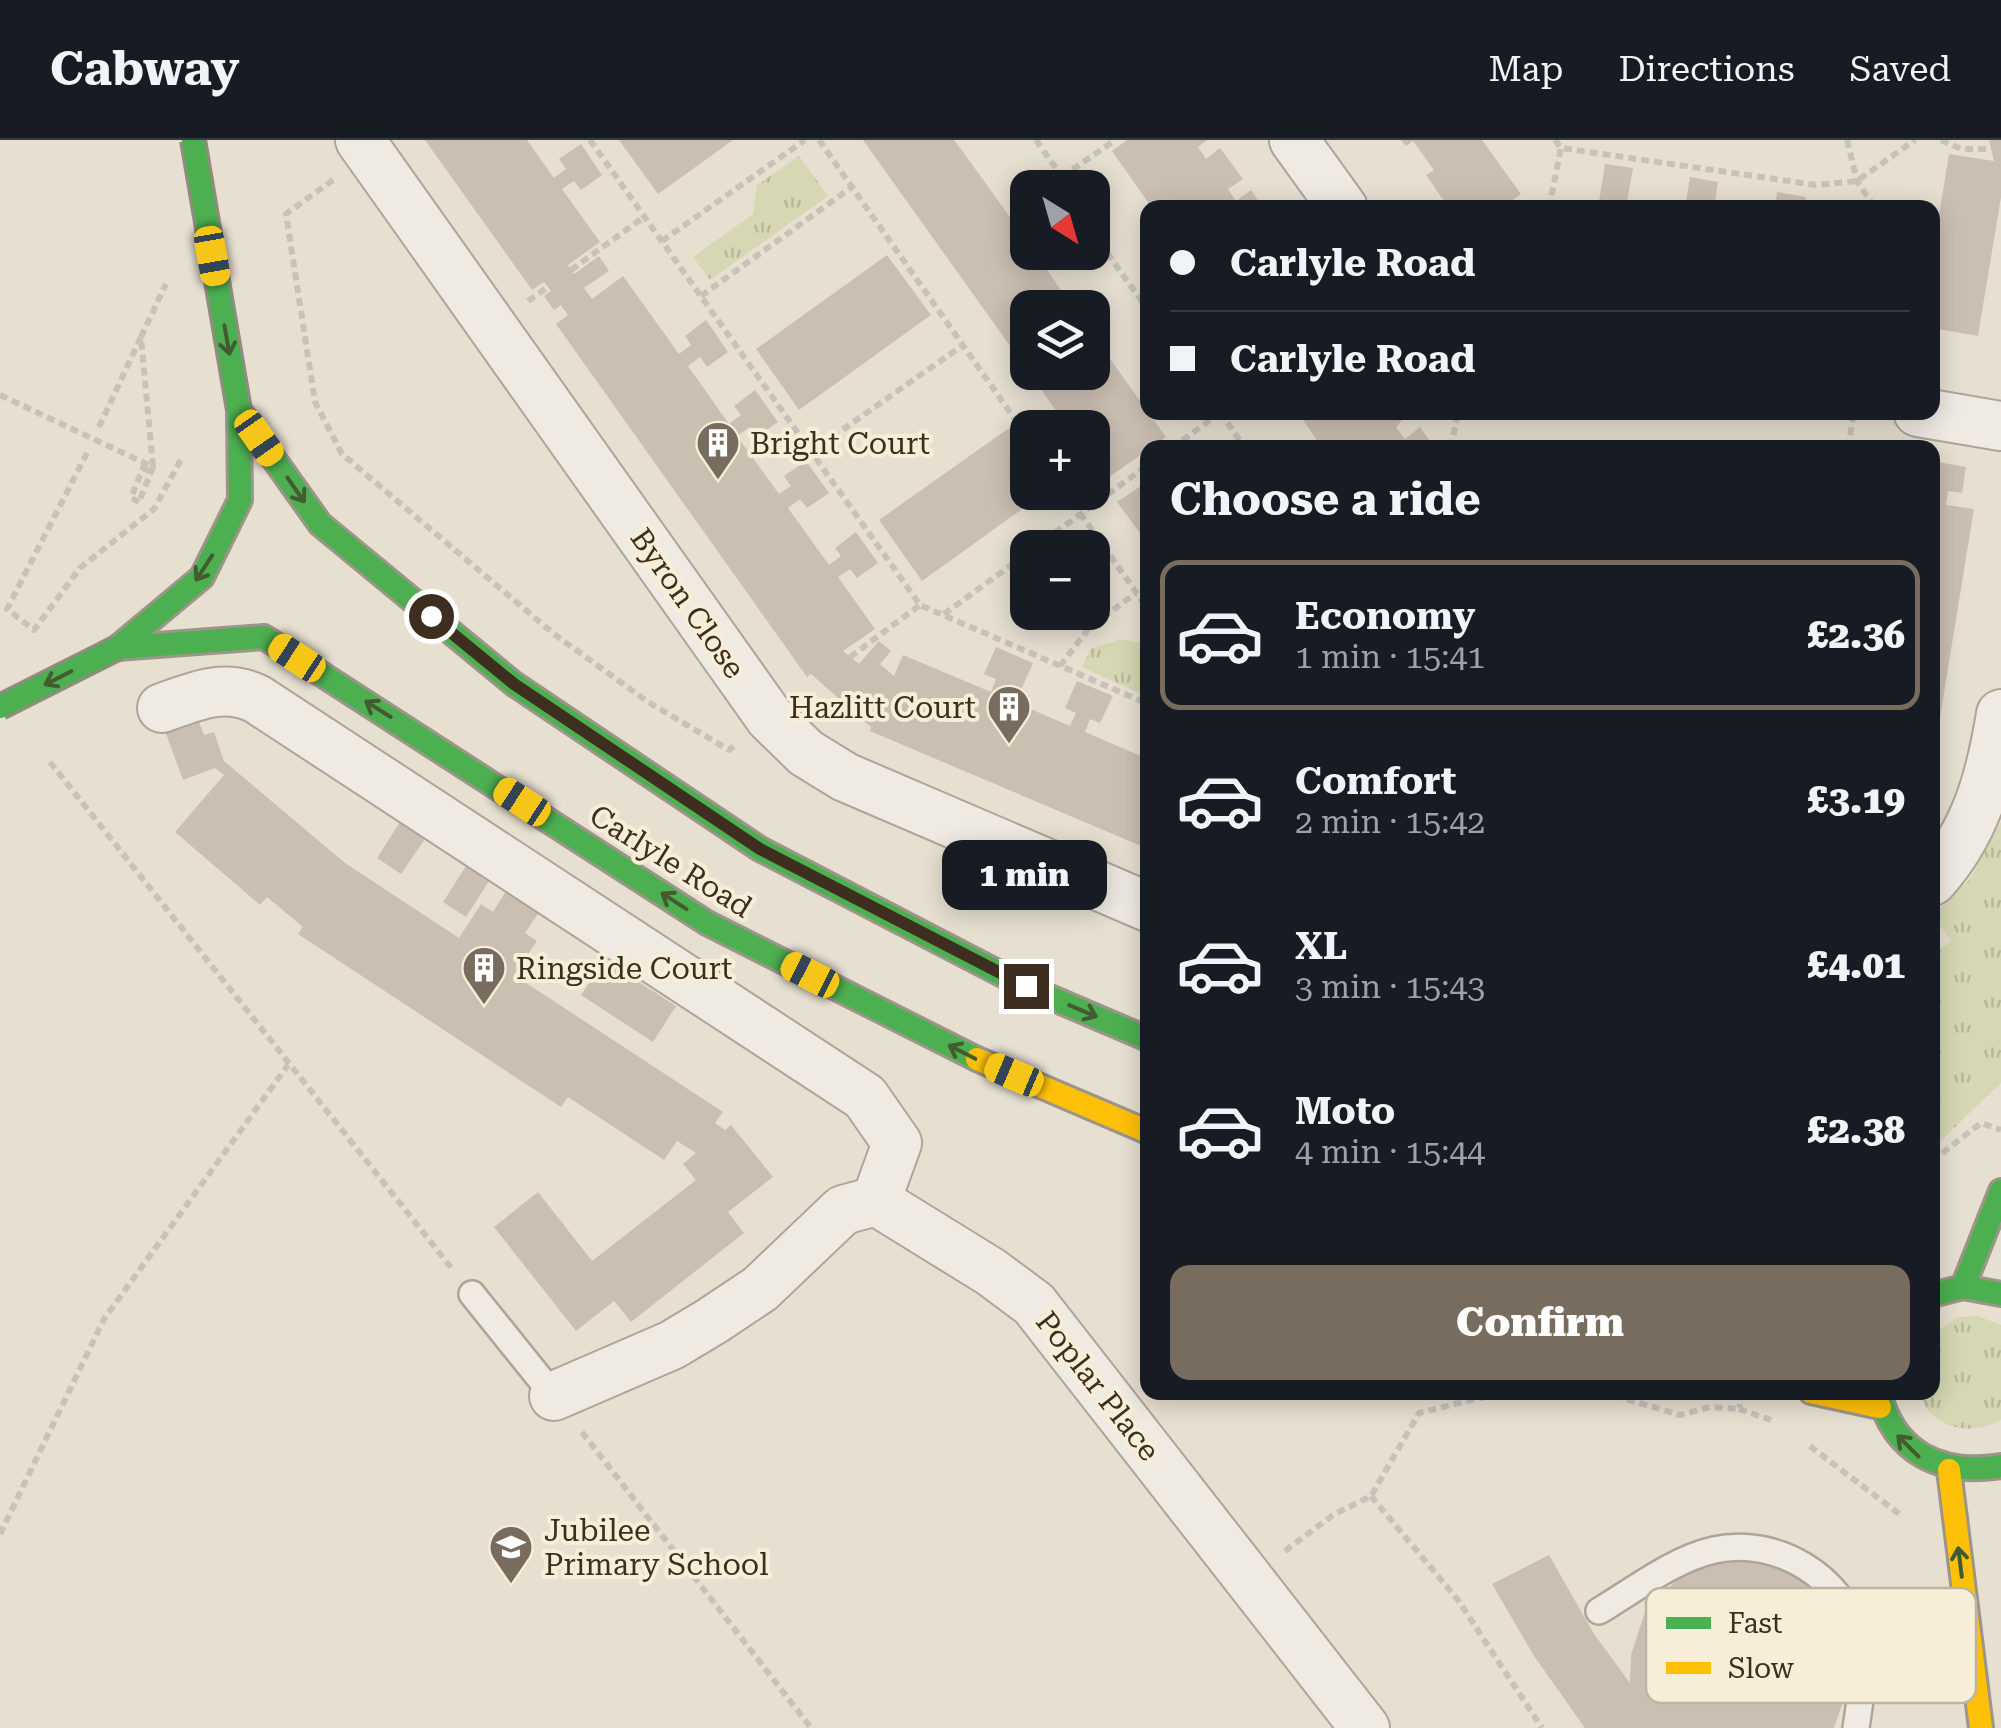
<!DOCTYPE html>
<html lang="en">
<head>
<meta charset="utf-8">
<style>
	body { margin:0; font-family:"Roboto Serif",serif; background:#20242c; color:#f1f3f6; height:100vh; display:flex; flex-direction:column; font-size:38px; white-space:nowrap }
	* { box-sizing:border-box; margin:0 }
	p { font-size:32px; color:#9ea1a6 }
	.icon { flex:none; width:55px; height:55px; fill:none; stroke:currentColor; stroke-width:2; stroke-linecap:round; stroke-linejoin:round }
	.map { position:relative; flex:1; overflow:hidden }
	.side { position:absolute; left:1140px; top:300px; width:800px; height:960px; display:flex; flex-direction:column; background:#171b24; border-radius:20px; box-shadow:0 5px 25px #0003 }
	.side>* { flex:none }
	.guide { position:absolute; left:1140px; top:60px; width:800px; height:220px; border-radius:20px; box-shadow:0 5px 25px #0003; display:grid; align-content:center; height:220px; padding:0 30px; background:#171b24 }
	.needle { width:65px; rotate:143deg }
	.fabs { position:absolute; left:1010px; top:30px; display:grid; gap:20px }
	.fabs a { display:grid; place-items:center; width:100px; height:100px; border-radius:20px; background:#171b24; box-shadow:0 5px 25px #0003; font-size:50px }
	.end { position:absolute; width:45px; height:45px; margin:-22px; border:12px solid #3d2e20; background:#fff; box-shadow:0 0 0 5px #fff }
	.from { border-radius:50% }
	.bubble { position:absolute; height:70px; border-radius:20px; background:#171b24; box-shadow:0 5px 25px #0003; font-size:32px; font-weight:800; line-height:70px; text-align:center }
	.car { position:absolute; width:30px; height:60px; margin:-30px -15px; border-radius:12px; box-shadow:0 0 8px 2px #0007; background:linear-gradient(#f5c518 24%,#345 0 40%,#f5c518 0 76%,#345 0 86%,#f5c518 0) }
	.guide b { display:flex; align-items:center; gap:35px; height:95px; font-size:38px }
	.guide b+b { border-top:2px solid #363941 }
	.guide i { width:25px; height:25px; background:#f1f3f6 }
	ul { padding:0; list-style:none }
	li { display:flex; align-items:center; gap:30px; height:150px; margin:0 20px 15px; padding:0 10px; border:5px solid transparent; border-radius:20px }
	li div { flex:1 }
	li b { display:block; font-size:38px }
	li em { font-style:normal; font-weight:800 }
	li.on { border-color:#786c5e }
	li>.icon { width:90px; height:90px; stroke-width:1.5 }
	h2 { padding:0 30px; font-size:45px; line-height:120px }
	.button { display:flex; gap:20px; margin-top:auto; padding:20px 30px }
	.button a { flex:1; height:115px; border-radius:20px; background:#786c5e; color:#fff; font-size:40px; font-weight:800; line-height:115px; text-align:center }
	header { display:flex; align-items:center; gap:60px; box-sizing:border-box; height:140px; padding:0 50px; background:#171b24; border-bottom:2px solid #363941 }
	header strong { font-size:48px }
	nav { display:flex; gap:55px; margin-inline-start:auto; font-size:35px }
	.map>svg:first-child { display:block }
	.grass { fill:url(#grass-tufts) }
	.building { fill:#cbbfb2 }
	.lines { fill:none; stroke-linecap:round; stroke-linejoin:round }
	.lane-casing { stroke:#ada599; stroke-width:30 }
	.street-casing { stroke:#ada599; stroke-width:52 }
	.fast-casing { stroke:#9c958a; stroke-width:28 }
	.slow-casing { stroke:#9c958a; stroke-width:28 }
	.path { stroke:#c8c2b9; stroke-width:6; stroke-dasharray:8 5; stroke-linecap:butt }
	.lane { stroke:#efebe3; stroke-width:25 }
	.street { stroke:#efebe3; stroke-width:48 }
	.fast { stroke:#4caf50; stroke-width:22 }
	.slow { stroke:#ffc107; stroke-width:22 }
	.fast-bridge-casing { stroke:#928b80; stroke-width:28; stroke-linecap:butt }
	.path-bridge { stroke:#c8c2b9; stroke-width:6; stroke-dasharray:8 5; stroke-linecap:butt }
	.fast-bridge { stroke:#4caf50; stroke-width:22 }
	.oneway { stroke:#425b31 }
	.route { stroke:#3d2e20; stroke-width:12 }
	.labels { text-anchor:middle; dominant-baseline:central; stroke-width:8; stroke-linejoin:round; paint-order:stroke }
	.poi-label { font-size:30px; fill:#3d2e20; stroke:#f7eed8; text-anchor:start }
	.street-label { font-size:30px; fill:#3d2e20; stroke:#f7eed8 }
	.key { fill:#f7eed8; stroke:#bfb4a1; stroke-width:2.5 }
	.key-label { font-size:28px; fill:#3d2e20 }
</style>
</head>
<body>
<header>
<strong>Cabway</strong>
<nav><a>Map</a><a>Directions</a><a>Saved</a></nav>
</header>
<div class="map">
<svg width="2001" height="1588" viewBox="0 0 2001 1588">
	<defs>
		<pattern id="grass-tufts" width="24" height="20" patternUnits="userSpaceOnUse" patternTransform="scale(2.5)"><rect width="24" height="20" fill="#d6d7b3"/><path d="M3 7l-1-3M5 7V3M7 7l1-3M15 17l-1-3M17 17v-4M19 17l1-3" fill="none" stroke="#b9b99a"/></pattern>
	</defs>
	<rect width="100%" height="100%" fill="#e7e0d1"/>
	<g class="grass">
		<path d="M799,16L828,56L710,140L693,117L753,74L757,45Z"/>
		<path d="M1121,499L1147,504V557L1082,527L1091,509Z"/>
		<path d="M2001,682V943L1933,1008V815L1951,801L1933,775L1970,739Z"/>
		<path d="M1978,1176L2001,1185V1280C1970,1297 1931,1289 1919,1253L1932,1252L1933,1194L1958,1177Z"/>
	</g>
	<g class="building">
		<path d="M425,0H527L554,38L566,29L559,19L581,4L602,35L581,50L574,41L562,49L600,102L568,125L574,134L599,116L609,131L584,148L592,159L623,136L679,214L691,205L685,196L706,180L728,212L707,227L700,217L688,226L729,284L741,275L734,266L755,250L778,282L756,297L750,287L737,296L779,354L791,346L784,336L806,321L829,353L807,368L800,359L788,368L829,425L841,416L835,408L856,392L878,423L857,438L850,429L838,437L875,489L843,511L859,524L879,501L891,511L880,524L894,536L903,515L991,552L996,539L984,534L996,507L1033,523L1021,550L1011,545L1005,558L1070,586L1076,573L1065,568L1077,541L1113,556L1100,583L1090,579L1085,592L1148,619V709L870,591L871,587L811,534L807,537L556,184L568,175L561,165L554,170L544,156L551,151L544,142L532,150Z"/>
		<path d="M619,0H733L658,54Z"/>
		<path d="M863,0H954L966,16L1028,102V112H1035L1073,168H1028V231Z"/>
		<path d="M1127,0H1207L1198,7L1206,19L1220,8L1243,39L1228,49L1236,61L1251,50L1263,68H1152L1112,11Z"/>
		<path d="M1401,0H1482L1521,54L1502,68H1449L1426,35L1434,30L1413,1L1406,6Z"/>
		<path d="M1989,0H2001V57L1978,196L1932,188V117L1949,14L1994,21Z"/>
		<path d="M1605,24L1633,28L1626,68H1598Z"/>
		<path d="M1690,37L1718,42L1714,68H1685Z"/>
		<path d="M1777,52L1806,57L1804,68H1775Z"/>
		<path d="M887,115L931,175L799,270L756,209Z"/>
		<path d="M1092,194L1166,297L1105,340L1092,322V288H1068L1029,232H1092Z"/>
		<path d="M1298,272H1409L1396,287L1405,299L1420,287L1432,304L1322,308Z"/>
		<path d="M1009,288L1028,313V352H1046L922,441L879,380Z"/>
		<path d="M1932,321L1966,327L1962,353L1948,351L1946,365L1974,369L1935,608Z"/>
		<path d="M1148,341V404L1117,362Z"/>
		<path d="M198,579L204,595L214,592L224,621L345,723L459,798L481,764L493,772L511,743L544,765L525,793L537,801L514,835L723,972L715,983L725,990L731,985L773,1037L728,1072L744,1093L631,1182L614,1161L576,1191L494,1087L538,1052L592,1121L696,1040L683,1024L696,1013L677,1001L664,1020L568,957L561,967L298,794L303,787L267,757L260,765L175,692L224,635L215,628L183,640L165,591Z"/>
		<path d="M400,682L425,699L401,734L377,718Z"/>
		<path d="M466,726L489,741L466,777L443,762Z"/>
		<path d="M605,820L676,866L653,902L581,855Z"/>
		<path d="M1549,1415L1594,1494L1630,1543L1631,1515L1644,1475L1678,1438L1701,1426L1749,1419L1778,1425L1801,1438L1838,1475L1847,1496L1850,1542L1834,1588H1585L1534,1516L1492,1444Z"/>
	</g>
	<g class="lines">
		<defs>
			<g id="lane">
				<path d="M472,1154L554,1256"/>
				<path d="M1599,1471C1634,1450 1674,1419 1714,1410C1775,1396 1842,1436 1859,1496C1867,1525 1860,1559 1856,1588"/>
			</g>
			<g id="street">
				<path d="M360,0L770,578L806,613L845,637L1148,767"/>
				<path d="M1294,0L1343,68"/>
				<path d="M1918,272L2001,286"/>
				<path d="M162,568C195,556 224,543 257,559L865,957L897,1003L876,1061"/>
				<path d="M1932,741C1976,693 1991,636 2001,574"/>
				<path d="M554,1256L672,1205L712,1181L760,1149L843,1070L876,1061L991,1132L1034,1164L1365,1588"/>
			</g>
			<g id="fast">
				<path d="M239,270L320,384L514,544L760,709L1026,847L1148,899"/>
				<path d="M117,508L264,497L707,783L977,919"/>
				<path d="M117,508L202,437L240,360L239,270"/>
				<path d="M1963,1147L2001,1051"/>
				<path d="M1932,1155L1963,1147L2001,1154"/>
				<path d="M1879,1252C1893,1313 1941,1336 2001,1326"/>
			</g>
			<g id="slow">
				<path d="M977,919L1148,992"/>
				<path d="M1811,1252L1880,1267"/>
				<path d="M1949,1330L1981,1588"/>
			</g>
		</defs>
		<use href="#lane" class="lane-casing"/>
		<use href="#street" class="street-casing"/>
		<use href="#fast" class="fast-casing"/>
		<use href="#slow" class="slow-casing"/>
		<g class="path">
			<path d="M590,0L920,465L1148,564"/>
			<path d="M819,0L1028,298"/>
			<path d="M1036,0L1062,37L1061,48"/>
			<path d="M1555,0L1561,8L1816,45L1857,41L1915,0"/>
			<path d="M1847,0L1857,41L1875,68"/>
			<path d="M1941,0L1961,9H1991"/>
			<path d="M1062,37L1115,0"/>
			<path d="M333,40L286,74L315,262L342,314L554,494L648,562L729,610L734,606"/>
			<path d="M1549,68L1561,8"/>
			<path d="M1092,92L1148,170"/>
			<path d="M662,101L805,0"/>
			<path d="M571,130L644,77"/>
			<path d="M701,156L852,47"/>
			<path d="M528,161L548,147"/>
			<path d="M141,197L166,144"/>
			<path d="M1220,272L1245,308"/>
			<path d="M99,287L141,197L153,327"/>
			<path d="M1172,308L1221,272"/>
			<path d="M1451,308L1458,272"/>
			<path d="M1848,308L1854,272"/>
			<path d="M811,312L963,205"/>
			<path d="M87,313L7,469L34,490L80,428L154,369L183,316"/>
			<path d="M1065,352L1148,469"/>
			<path d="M139,362L131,358L143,328L153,333"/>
			<path d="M1034,408L1148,325"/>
			<path d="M944,474L1028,413"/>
			<path d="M850,517L920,465"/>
			<path d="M1060,526L1089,488L1136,453"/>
			<path d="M50,622L453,1130"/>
			<path d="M1932,1021L1981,983L2001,990"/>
			<path d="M1602,1252L1680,1275L1710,1267L1739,1269L1740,1264"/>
			<path d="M1739,1269L1771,1280"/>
			<path d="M582,1292L811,1588"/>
			<path d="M1810,1306L1903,1377"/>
			<path d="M1371,1356L1458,1460L1542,1588"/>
			<path d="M0,1394L104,1179L288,925"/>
			<path d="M1285,1411L1333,1375L1371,1356L1419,1273L1504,1252"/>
		</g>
		<use href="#lane" class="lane"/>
		<use href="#street" class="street"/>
		<use href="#fast" class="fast"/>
		<use href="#slow" class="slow"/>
		<defs>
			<g id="fast-bridge">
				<path d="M193,0L239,270"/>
				<path d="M0,567L117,508"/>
			</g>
		</defs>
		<use href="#fast-bridge" class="fast-bridge-casing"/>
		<path class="path-bridge" d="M0,255L153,327L139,362"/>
		<use href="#fast-bridge" class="fast-bridge"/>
	</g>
	<defs><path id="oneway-shaft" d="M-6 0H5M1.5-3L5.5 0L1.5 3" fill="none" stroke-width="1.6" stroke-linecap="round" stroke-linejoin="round" transform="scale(2.5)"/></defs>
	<g class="oneway">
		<use href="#oneway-shaft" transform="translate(227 200) rotate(80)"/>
		<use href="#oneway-shaft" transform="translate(296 350) rotate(55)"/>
		<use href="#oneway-shaft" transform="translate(204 428) rotate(123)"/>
		<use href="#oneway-shaft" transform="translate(58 538) rotate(153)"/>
		<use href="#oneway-shaft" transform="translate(378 569) rotate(-148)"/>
		<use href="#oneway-shaft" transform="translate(674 761) rotate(-147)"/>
		<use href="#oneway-shaft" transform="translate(1083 871) rotate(23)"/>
		<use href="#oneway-shaft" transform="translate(962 912) rotate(-153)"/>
		<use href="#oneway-shaft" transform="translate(1908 1306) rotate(-135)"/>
		<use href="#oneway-shaft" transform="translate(1960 1422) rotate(-97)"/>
	</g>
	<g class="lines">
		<path class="route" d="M431,476L514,544L760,709L1026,846"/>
	</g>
	<defs>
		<symbol id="building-pin" viewBox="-11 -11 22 30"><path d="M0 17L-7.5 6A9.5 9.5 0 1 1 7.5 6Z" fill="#786c5e" stroke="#f7eed8"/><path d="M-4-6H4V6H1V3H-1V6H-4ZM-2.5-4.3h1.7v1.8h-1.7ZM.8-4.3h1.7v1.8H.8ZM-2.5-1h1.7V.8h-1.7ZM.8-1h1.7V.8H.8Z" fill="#fff"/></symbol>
		<symbol id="school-pin" viewBox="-11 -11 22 30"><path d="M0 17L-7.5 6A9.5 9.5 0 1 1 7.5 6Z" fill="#786c5e" stroke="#f7eed8"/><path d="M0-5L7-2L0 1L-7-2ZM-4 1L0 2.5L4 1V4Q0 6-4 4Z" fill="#fff"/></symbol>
	</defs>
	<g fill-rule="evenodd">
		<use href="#building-pin" x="693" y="278" width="50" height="68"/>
		<use href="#building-pin" x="984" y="542" width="50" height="68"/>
		<use href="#building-pin" x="459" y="803" width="50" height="68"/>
		<use href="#school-pin" x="486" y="1382" width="50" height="68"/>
	</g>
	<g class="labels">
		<g class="poi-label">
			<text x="750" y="303">Bright Court</text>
			<text x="976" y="567" text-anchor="end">Hazlitt Court</text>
			<text x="516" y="828">Ringside Court</text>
			<text x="544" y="1390">Jubilee<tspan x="544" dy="34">Primary School</tspan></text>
		</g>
		<g class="street-label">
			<text transform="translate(688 463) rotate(55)">Byron Close</text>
			<text transform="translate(671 721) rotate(32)">Carlyle Road</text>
			<text transform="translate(1098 1246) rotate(52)">Poplar Place</text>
		</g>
	</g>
	<rect x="1646" y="1448" width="330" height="115" rx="15" class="key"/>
	<rect x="1666" y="1477" width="45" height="12" fill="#4caf50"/>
	<rect x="1666" y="1522" width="45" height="12" fill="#ffc107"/>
	<g class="key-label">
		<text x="1728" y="1493">Fast</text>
		<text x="1728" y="1538">Slow</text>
	</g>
</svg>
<div class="fabs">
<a><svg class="needle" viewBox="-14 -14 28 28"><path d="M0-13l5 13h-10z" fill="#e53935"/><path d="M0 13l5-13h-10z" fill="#9ea1a6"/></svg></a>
<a><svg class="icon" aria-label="layers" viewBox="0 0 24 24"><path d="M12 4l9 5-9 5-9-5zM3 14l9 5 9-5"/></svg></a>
<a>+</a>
<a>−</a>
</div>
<i class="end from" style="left:431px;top:476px"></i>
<i class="end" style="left:1026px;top:846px"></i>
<div class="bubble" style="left:942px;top:700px;width:165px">1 min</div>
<i class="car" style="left:212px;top:116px;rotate:170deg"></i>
<i class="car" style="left:259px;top:298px;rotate:145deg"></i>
<i class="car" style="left:297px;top:518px;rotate:303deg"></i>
<i class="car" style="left:522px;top:662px;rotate:303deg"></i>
<i class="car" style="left:810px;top:835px;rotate:297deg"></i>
<i class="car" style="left:1014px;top:935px;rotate:293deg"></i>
<div class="guide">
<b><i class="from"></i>Carlyle Road</b>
<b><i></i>Carlyle Road</b>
</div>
<section class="side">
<h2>Choose a ride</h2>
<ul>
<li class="on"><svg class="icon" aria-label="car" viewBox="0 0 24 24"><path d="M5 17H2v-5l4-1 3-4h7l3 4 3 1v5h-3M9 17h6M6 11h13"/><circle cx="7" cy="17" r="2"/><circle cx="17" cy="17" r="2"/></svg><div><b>Economy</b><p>1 min · 15:41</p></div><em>£2.36</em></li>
<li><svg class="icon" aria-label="car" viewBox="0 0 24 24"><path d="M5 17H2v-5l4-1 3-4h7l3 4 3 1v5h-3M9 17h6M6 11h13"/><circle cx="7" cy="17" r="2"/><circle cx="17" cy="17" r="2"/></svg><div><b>Comfort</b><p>2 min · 15:42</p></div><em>£3.19</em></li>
<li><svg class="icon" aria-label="car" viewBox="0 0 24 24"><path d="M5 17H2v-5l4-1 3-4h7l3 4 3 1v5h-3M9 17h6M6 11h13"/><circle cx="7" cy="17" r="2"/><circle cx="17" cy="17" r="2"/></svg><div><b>XL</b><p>3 min · 15:43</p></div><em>£4.01</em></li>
<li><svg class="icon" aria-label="car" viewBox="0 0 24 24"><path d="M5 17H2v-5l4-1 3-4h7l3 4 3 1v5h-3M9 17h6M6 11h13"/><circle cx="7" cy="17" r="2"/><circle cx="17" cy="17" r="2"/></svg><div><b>Moto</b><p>4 min · 15:44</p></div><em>£2.38</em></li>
</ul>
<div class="button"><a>Confirm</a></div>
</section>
</div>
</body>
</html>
